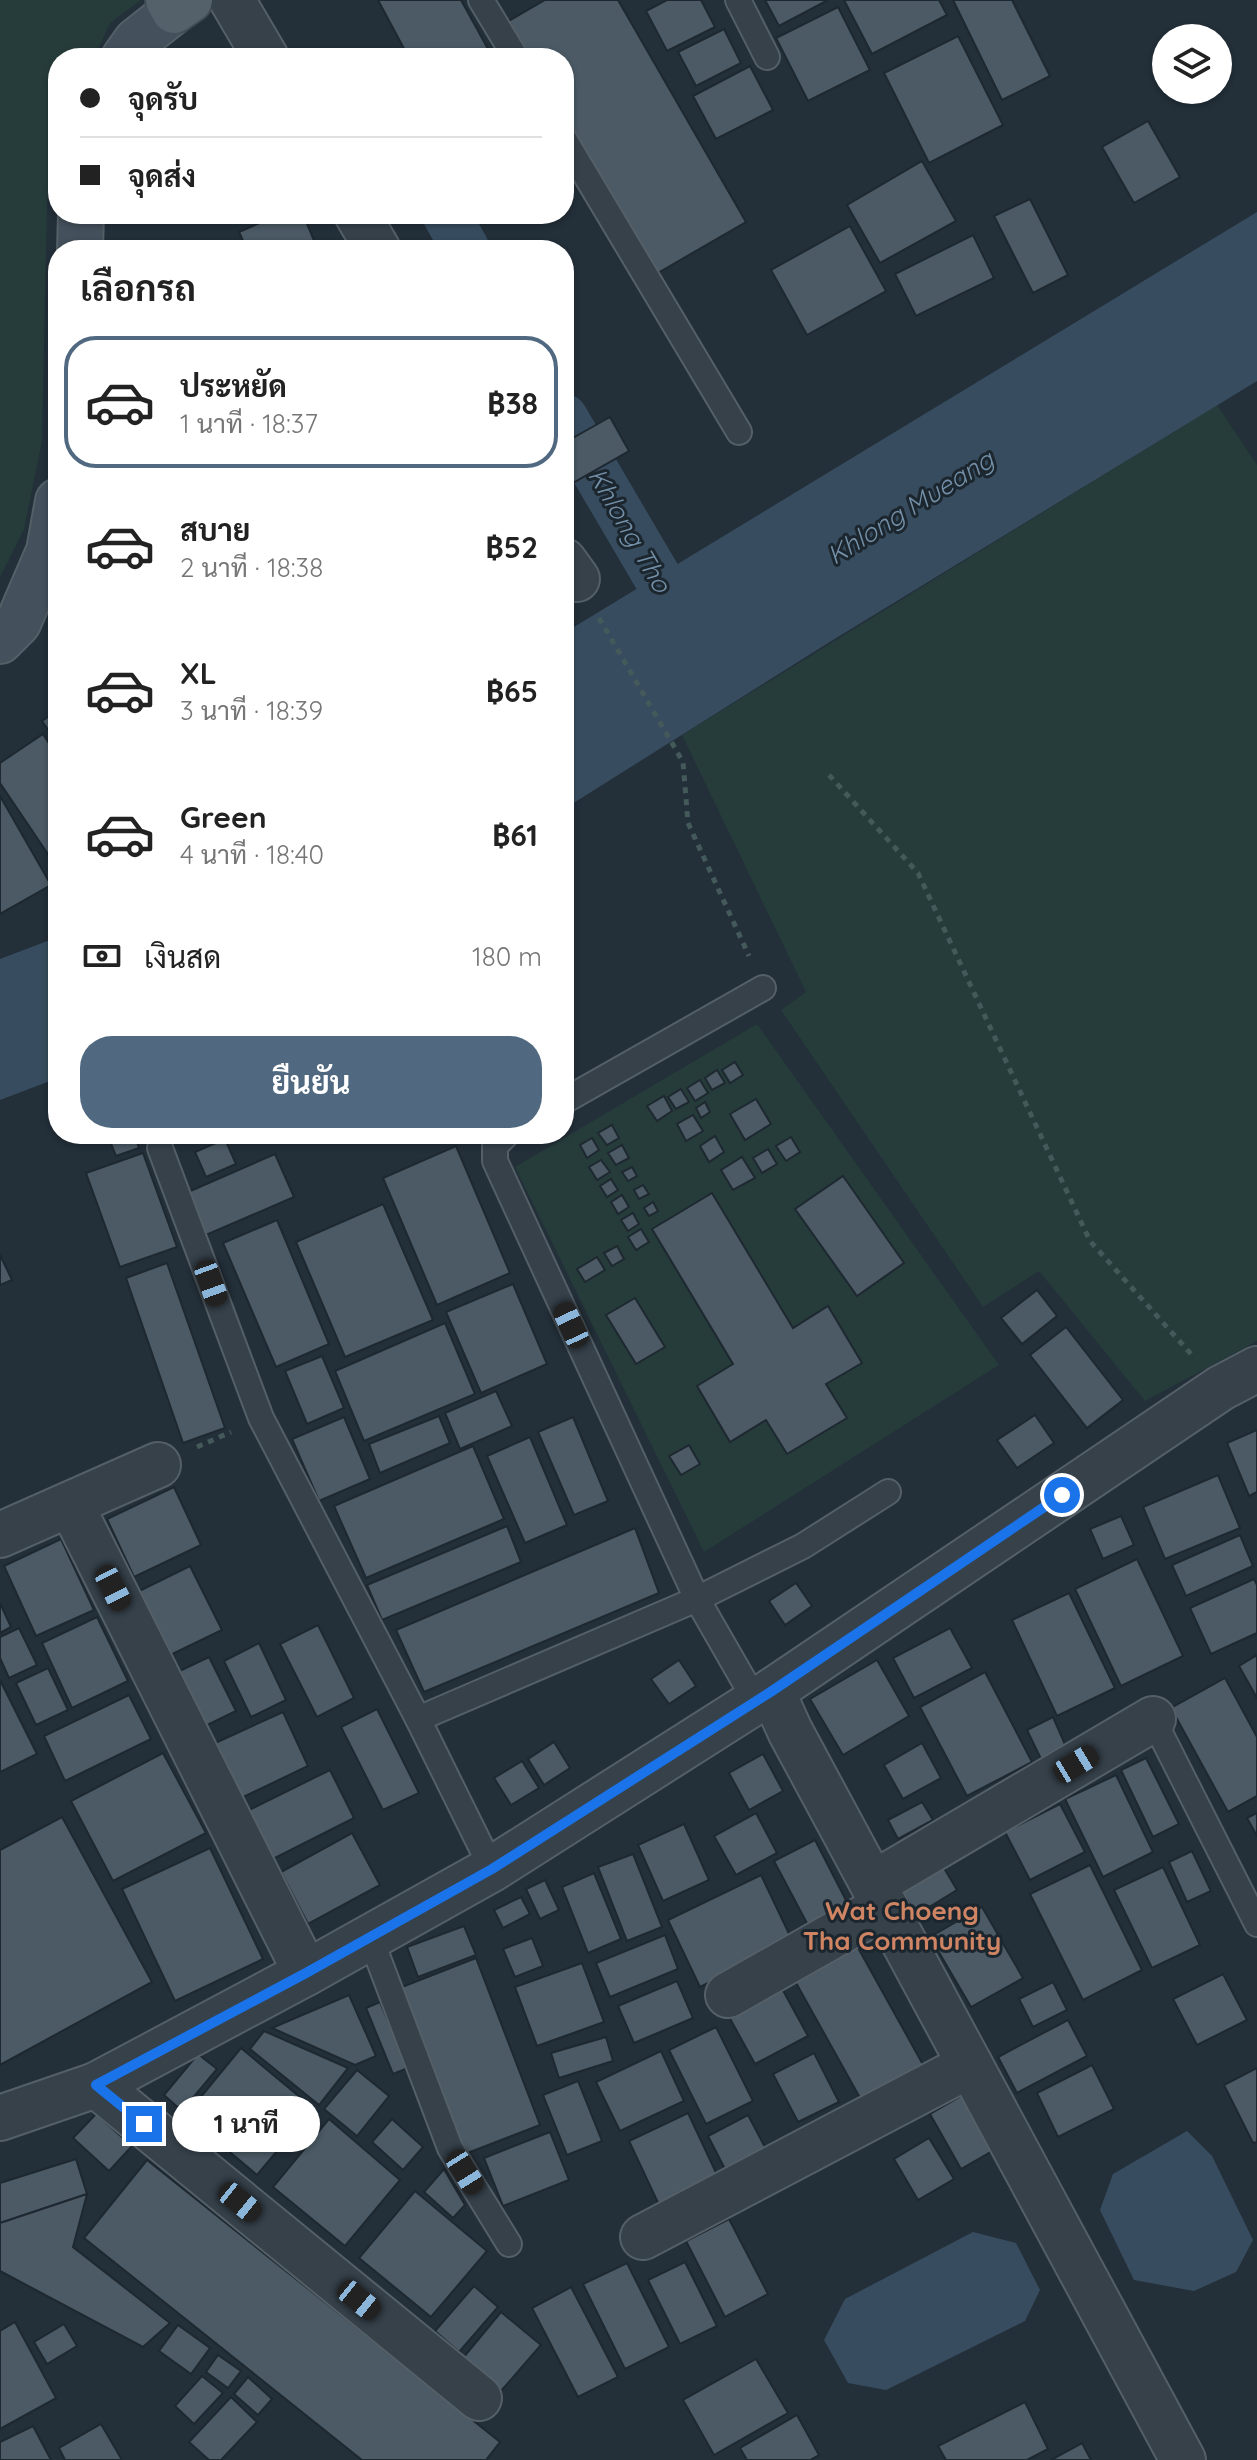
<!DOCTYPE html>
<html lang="th">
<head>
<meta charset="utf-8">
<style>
	body { margin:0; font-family:Quicksand,Sarabun,sans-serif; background:#f2f2f2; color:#222; height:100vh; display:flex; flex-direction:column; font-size:30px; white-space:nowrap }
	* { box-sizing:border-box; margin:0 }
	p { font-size:26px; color:#767676 }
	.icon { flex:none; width:44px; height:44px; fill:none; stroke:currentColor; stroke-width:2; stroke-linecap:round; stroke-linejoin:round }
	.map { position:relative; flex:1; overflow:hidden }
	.panel { position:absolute; left:48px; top:240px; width:526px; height:904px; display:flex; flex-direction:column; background:#fff; border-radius:32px; box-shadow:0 2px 6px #0004 }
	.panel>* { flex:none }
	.hud { position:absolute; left:48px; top:48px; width:526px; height:176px; border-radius:32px; box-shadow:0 2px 6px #0004; display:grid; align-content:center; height:176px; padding:0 32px; background:#fff }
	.buttons { position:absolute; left:1152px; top:24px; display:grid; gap:16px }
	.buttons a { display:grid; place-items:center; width:80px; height:80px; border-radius:50%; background:#fff; box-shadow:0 2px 6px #0004; font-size:40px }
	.end { position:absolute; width:36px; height:36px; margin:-18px; border:10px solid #1a73e8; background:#fff; box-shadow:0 0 0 4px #fff }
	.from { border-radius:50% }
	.bubble { position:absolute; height:56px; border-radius:28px; background:#fff; box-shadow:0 2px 6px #0004; font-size:26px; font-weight:700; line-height:56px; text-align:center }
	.car { position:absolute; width:24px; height:48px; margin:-24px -12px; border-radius:10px; box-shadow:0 0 6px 2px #0007; background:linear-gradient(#222 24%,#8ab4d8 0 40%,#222 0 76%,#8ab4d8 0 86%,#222 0) }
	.hud b { display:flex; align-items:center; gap:28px; height:76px; font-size:30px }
	.hud b+b { border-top:2px solid #e0e0e0 }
	.hud i { width:20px; height:20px; background:#222 }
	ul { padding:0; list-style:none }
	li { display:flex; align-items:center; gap:24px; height:132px; margin:0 16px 12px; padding:0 16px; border:4px solid transparent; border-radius:32px }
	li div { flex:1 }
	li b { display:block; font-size:30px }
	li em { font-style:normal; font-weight:700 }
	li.active { border-color:#506980 }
	li>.icon { width:72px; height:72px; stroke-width:1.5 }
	h2 { padding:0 32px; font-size:36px; line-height:96px }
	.pay { display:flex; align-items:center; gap:20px; height:88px; padding:0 32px; font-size:30px }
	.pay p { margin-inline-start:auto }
	.action { display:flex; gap:16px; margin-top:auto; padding:16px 32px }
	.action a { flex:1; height:92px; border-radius:32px; background:#506980; color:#fff; font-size:32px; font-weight:700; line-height:92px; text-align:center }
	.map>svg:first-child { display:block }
	.green { fill:#263c3b }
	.water { fill:#374d5f }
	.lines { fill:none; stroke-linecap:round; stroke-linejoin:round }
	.canal { stroke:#374d5f; stroke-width:48 }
	.building { fill:#4b5a65; stroke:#1e2830; stroke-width:2 }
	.service-casing { stroke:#545f67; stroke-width:28 }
	.minor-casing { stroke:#545f67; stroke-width:48 }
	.secondary-casing { stroke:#545f67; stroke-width:48 }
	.primary-casing { stroke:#404a53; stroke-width:48 }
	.path { stroke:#445959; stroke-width:5; stroke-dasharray:6 6; stroke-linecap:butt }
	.service { stroke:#36414a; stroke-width:24 }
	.minor { stroke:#36414a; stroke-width:44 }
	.secondary { stroke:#44505c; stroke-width:44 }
	.primary { stroke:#54606a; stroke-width:44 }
	.route { stroke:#1a73e8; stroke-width:10 }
	.labels { text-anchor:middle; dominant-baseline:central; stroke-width:6; stroke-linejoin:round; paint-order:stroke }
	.water-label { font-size:26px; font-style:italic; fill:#7390a8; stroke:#1c262e }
	.neighbourhood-label { font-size:26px; font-weight:bold; fill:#cf8463; stroke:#1c262e }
</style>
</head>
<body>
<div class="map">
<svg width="1257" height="2460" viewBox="0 0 1257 2460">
	<rect width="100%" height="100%" fill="#232f39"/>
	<g class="green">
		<path d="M0,0H141L110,23L94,58H58V163L47,200L42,441L24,529L0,577Z"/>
		<path d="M1217,405L1257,465V1341L1145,1401L1039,1271L983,1307L781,1010L806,992L682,735Z"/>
		<path d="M757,1024L999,1365L704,1552L515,1167Z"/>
	</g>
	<g class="water">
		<path d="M1257,212V381L828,643L564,809V633Z"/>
		<path d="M58,937V1078L0,1100V959Z"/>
		<path d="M1187,2131L1212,2156L1253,2240L1236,2272L1194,2291L1134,2280L1100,2210L1113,2174Z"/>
		<path d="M973,2232L1016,2243L1040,2290L1025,2321L886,2390L848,2383L824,2340L845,2299Z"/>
	</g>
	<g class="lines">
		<g class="canal">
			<path d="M446,214L466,250"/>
			<path d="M564,418L689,631"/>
		</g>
	</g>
	<g class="building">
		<path d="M378,0H461L493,58H409Z"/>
		<path d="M545,0H618L746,222L651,277L564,126V58H525L505,23Z"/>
		<path d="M667,0H701L715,27L667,51L646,11Z"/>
		<path d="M765,0H828L779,26Z"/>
		<path d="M844,0H939L947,15L872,54Z"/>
		<path d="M953,0H1012L1050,76L1002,100Z"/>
		<path d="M838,7L870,70L808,101L776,38Z"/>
		<path d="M724,29L741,63L696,86L678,52Z"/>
		<path d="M958,36L1003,125L929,163L884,73Z"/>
		<path d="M750,66L773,110L716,139L693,96Z"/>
		<path d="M1148,121L1180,177L1134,203L1102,147Z"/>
		<path d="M922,161L956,221L880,263L847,205Z"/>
		<path d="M1030,199L1068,275L1033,293L994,216Z"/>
		<path d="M280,214H303L318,250H247L239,232Z"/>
		<path d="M850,226L886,291L807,335L771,270Z"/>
		<path d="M973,235L994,278L916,316L895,274Z"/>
		<path d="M235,242L236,250H181Z"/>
		<path d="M610,417L629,451L564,488V443Z"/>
		<path d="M58,710V744L42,721Z"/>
		<path d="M43,734L58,757V869L0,783V763Z"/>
		<path d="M0,796L51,885L0,914Z"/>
		<path d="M735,1062L743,1075L730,1083L722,1070Z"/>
		<path d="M717,1070L725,1083L712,1090L705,1078Z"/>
		<path d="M700,1080L708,1093L695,1101L687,1088Z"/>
		<path d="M681,1089L689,1102L676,1109L668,1097Z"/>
		<path d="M664,1096L672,1111L657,1121L647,1106Z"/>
		<path d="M756,1099L771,1124L745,1140L730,1114Z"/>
		<path d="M705,1102L710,1112L701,1118L696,1108Z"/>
		<path d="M693,1115L703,1131L686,1141L677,1124Z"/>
		<path d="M612,1125L619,1138L607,1145L598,1133Z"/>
		<path d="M107,1134H134L139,1148L116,1156Z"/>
		<path d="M715,1136L724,1152L709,1162L700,1146Z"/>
		<path d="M791,1137L800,1152L786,1161L776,1146Z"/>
		<path d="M592,1138L599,1150L587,1158L580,1145Z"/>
		<path d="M225,1139L236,1164L206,1177L195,1152Z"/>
		<path d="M622,1145L629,1158L616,1165L608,1153Z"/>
		<path d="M456,1146L510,1273L437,1305L383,1178Z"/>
		<path d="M768,1149L777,1164L762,1173L753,1158Z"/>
		<path d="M143,1153L177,1247L120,1267L86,1173Z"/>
		<path d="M275,1154L294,1197L206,1235L188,1192Z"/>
		<path d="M742,1157L755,1178L733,1190L721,1170Z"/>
		<path d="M601,1160L610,1172L597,1180L589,1167Z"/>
		<path d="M632,1167L637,1176L628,1181L622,1172Z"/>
		<path d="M843,1176L904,1263L857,1296L795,1209Z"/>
		<path d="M611,1179L618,1190L607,1197L600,1186Z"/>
		<path d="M643,1185L649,1194L639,1199L634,1190Z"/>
		<path d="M712,1193L793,1328L828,1306L862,1363L826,1384L847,1418L787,1454L766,1420L730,1442L697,1386L733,1364L652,1229Z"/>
		<path d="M622,1195L629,1207L618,1214L611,1202Z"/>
		<path d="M653,1202L658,1211L649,1216L644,1208Z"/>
		<path d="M383,1204L433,1320L345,1357L296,1242Z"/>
		<path d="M633,1213L639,1224L628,1231L621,1220Z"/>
		<path d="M277,1220L329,1344L276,1367L223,1243Z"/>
		<path d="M641,1229L649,1242L636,1250L628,1237Z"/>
		<path d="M617,1246L624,1259L612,1266L604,1253Z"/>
		<path d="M0,1255L12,1280L0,1285Z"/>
		<path d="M597,1257L605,1270L585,1282L577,1269Z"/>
		<path d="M167,1263L225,1428L183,1443L126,1278Z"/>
		<path d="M513,1284L547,1364L481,1393L446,1312Z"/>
		<path d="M1037,1290L1057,1316L1022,1344L1001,1318Z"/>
		<path d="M635,1298L665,1347L636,1364L606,1315Z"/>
		<path d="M445,1323L475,1394L364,1441L335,1371Z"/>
		<path d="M1066,1327L1123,1400L1087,1428L1030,1355Z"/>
		<path d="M322,1356L344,1408L307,1424L285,1371Z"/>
		<path d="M496,1391L512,1426L460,1449L445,1413Z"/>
		<path d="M1035,1415L1054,1443L1017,1468L997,1440Z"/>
		<path d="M439,1416L450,1443L380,1473L369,1444Z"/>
		<path d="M344,1417L370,1479L319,1501L292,1439Z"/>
		<path d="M573,1417L608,1501L574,1515L538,1432Z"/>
		<path d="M1257,1430V1492L1249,1496L1227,1443Z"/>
		<path d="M530,1437L567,1525L525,1543L487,1456Z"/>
		<path d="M689,1445L700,1464L681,1475L669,1456Z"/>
		<path d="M473,1446L504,1519L366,1578L334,1506Z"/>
		<path d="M1218,1475L1240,1528L1165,1559L1143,1507Z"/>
		<path d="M174,1487L201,1545L134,1577L107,1519Z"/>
		<path d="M1121,1516L1134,1545L1103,1559L1090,1529Z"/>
		<path d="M507,1526L521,1562L382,1620L367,1585Z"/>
		<path d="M635,1528L659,1593L424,1692L396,1630Z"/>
		<path d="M1240,1535L1253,1566L1186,1596L1172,1565Z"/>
		<path d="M61,1539L94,1610L36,1636L4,1566Z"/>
		<path d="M1137,1559L1183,1656L1121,1686L1075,1589Z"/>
		<path d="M190,1566L222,1630L162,1659L131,1595Z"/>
		<path d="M1254,1579L1257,1585V1633L1211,1654L1190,1608Z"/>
		<path d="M796,1583L812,1606L785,1625L769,1601Z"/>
		<path d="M1069,1593L1115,1688L1057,1716L1012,1620Z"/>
		<path d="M0,1603L11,1627L0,1633Z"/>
		<path d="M97,1617L128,1681L72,1708L42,1643Z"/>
		<path d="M318,1625L354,1698L317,1717L280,1644Z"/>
		<path d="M19,1628L37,1665L9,1678L0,1658V1637Z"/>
		<path d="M950,1628L972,1668L914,1698L893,1658Z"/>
		<path d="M259,1643L286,1700L251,1717L224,1661Z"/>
		<path d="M1257,1655V1698L1239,1666Z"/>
		<path d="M209,1657L236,1711L197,1730L171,1675Z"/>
		<path d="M679,1660L696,1686L669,1704L651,1679Z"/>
		<path d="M877,1660L909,1716L843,1755L810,1699Z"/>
		<path d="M48,1668L68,1710L36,1725L16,1683Z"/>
		<path d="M985,1672L1032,1762L967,1796L920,1707Z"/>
		<path d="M1225,1678L1257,1737V1796L1228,1812L1171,1708Z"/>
		<path d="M0,1680L37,1754L0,1772Z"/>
		<path d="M129,1695L151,1739L65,1781L44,1736Z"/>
		<path d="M377,1709L419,1793L383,1810L341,1727Z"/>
		<path d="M283,1712L308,1766L239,1799L213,1744Z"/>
		<path d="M1053,1717L1067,1749L1042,1761L1027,1730Z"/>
		<path d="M554,1742L570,1768L544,1785L528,1759Z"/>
		<path d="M922,1743L941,1778L903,1799L884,1765Z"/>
		<path d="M163,1753L206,1833L113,1881L71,1801Z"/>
		<path d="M763,1754L783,1791L749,1810L729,1773Z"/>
		<path d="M1146,1758L1179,1824L1153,1837L1121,1770Z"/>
		<path d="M522,1761L539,1788L511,1805L494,1778Z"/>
		<path d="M330,1770L354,1818L267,1862L243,1813Z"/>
		<path d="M1116,1775L1153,1852L1103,1877L1065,1799Z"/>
		<path d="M922,1802L933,1820L898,1839L888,1820Z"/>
		<path d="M1060,1804L1085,1852L1030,1880L1005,1832Z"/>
		<path d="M756,1813L777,1853L736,1875L714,1836Z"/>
		<path d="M1257,1813V1836L1247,1818Z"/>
		<path d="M62,1817L152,1982L0,2065V1850Z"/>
		<path d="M684,1824L709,1880L663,1901L638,1845Z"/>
		<path d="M352,1833L380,1885L308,1924L281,1872Z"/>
		<path d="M815,1840L850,1908L810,1929L774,1861Z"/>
		<path d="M210,1848L263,1959L175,2001L122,1889Z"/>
		<path d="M1192,1851L1211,1891L1187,1902L1169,1862Z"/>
		<path d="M633,1854L662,1927L627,1941L598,1867Z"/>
		<path d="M941,1863L957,1890L916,1915L900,1887Z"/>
		<path d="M1090,1865L1142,1970L1083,2000L1030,1894Z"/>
		<path d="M1163,1867L1200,1945L1152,1968L1114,1890Z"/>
		<path d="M594,1873L621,1939L588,1953L562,1887Z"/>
		<path d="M761,1875L793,1942L700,1987L668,1920Z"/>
		<path d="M545,1880L559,1910L540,1919L526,1889Z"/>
		<path d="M521,1897L530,1914L503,1928L494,1910Z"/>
		<path d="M982,1907L1023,1978L971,2007L930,1937Z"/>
		<path d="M464,1926L476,1955L418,1977L407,1947Z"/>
		<path d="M665,1935L678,1969L610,1997L596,1963Z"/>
		<path d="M532,1938L543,1966L515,1977L503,1949Z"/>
		<path d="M857,1946L926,2070L864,2105L795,1981Z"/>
		<path d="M476,1958L540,2125L465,2154L402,1987Z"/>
		<path d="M582,1963L604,2022L537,2046L515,1987Z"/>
		<path d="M1223,1974L1247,2020L1197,2045L1173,1999Z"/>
		<path d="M677,1981L693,2018L634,2043L618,2006Z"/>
		<path d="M1053,1982L1067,2010L1033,2027L1019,1999Z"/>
		<path d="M780,1985L808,2036L755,2064L728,2015Z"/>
		<path d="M349,1995L376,2056L355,2065L272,2028Z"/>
		<path d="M380,2002L408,2068L393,2074L366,2008Z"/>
		<path d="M1068,2020L1087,2056L1017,2093L998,2057Z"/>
		<path d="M716,2027L753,2101L706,2124L669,2050Z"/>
		<path d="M264,2031L348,2068L319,2105L250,2049Z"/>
		<path d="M606,2037L613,2061L559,2078L551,2053Z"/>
		<path d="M241,2048L313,2108L257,2175L186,2115Z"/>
		<path d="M661,2051L684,2101L620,2131L596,2082Z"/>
		<path d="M814,2053L839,2102L798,2122L773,2074Z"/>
		<path d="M198,2054L217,2069L182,2111L164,2095Z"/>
		<path d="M1092,2065L1114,2109L1058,2137L1037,2093Z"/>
		<path d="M1257,2068V2142L1253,2143L1224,2085Z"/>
		<path d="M357,2070L389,2096L357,2136L324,2109Z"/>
		<path d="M578,2081L602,2141L567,2155L543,2095Z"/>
		<path d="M963,2095L994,2150L961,2169L930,2114Z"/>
		<path d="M688,2113L719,2179L660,2207L629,2141Z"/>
		<path d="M96,2114L132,2146L109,2171L73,2138Z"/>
		<path d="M748,2115L768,2153L727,2173L708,2136Z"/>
		<path d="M329,2119L400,2180L345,2246L273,2187Z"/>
		<path d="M392,2119L423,2147L403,2170L372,2142Z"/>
		<path d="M550,2132L569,2180L503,2206L484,2158Z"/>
		<path d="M929,2138L954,2179L918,2200L894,2159Z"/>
		<path d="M76,2159L87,2194L0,2223V2183Z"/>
		<path d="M147,2160L500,2442L486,2460H362L84,2238Z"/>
		<path d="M444,2169L465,2205L453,2218L424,2192Z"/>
		<path d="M415,2191L487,2251L431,2317L359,2258Z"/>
		<path d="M87,2194L73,2247L170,2323L143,2347L0,2271V2223Z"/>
		<path d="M729,2219L768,2294L725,2317L686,2241Z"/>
		<path d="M685,2262L717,2326L680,2344L648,2280Z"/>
		<path d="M627,2263L669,2347L625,2369L583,2284Z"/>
		<path d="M474,2286L498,2307L459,2352L435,2331Z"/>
		<path d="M571,2287L618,2377L578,2397L532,2308Z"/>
		<path d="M501,2312L541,2345L501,2391L463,2358Z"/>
		<path d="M15,2322L56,2398L0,2429V2331Z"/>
		<path d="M64,2324L77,2346L47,2364L34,2342Z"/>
		<path d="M178,2325L210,2348L191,2374L159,2351Z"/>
		<path d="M218,2355L241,2371L228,2388L206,2372Z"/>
		<path d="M756,2359L788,2413L714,2455L683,2400Z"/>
		<path d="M202,2376L223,2393L194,2424L175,2406Z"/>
		<path d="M248,2377L272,2399L258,2415L234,2394Z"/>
		<path d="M231,2397L257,2422L221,2460H209L189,2442Z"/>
		<path d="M1025,2402L1048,2449L1027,2460H946L938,2446Z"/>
		<path d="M797,2415L819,2455L810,2460H747L740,2448Z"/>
		<path d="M101,2424L122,2460H65L59,2448Z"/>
		<path d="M33,2426L51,2460H0V2442Z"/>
		<path d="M1082,2443L1091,2460H1051Z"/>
	</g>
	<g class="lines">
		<defs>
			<g id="service">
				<path d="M481,0L516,58"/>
				<path d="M738,0L767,57"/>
				<path d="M564,139L739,432"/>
				<path d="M564,1101L763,988"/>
				<path d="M507,1134L495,1146V1161L697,1599L755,1700"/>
				<path d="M160,1148L261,1418L418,1719L492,1869"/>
				<path d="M418,1719L697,1599L803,1546L888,1492"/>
				<path d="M1153,1719L1257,1924"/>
				<path d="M370,1937L450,2148L509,2244"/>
			</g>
			<g id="minor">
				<path d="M232,0L266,58"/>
				<path d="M357,214L378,250"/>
				<path d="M564,561L577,579"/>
				<path d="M71,1505L306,1973"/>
				<path d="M0,1535L158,1465"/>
				<path d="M772,1691L790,1731L1183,2460"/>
				<path d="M873,1884L1153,1719"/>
				<path d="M728,1995L885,1906"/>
				<path d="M96,2085L479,2398"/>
				<path d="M0,2118L96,2085L306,1973L492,1869L772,1691L1221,1388L1257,1369"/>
				<path d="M643,2237L970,2065"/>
			</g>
			<g id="secondary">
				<path d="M124,58L136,41L174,11"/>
				<path d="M80,250L81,214"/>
				<path d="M0,641L18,623L49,551L58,501"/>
			</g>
			<path id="primary" d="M168,0L174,11L190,0"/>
		</defs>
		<use href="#service" class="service-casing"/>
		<use href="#minor" class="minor-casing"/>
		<use href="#secondary" class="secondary-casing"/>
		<use href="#primary" class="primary-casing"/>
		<g class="path">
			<path d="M599,618L683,762L688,823L749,956"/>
			<path d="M829,775L918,873L1090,1241L1191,1354"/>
			<path d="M197,1447L231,1432"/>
		</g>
		<use href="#service" class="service"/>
		<use href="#minor" class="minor"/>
		<use href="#secondary" class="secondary"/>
		<use href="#primary" class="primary"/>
	</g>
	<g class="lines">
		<path class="route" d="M144,2124L96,2085L306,1973L492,1869L772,1691L1062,1495"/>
	</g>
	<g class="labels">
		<g class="water-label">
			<text transform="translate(910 507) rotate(-32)">Khlong Mueang</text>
			<text transform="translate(630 530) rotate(60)">Khlong Tho</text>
		</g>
		<g class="neighbourhood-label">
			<text x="902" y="1910">Wat Choeng<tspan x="902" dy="30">Tha Community</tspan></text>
		</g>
	</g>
</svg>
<div class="buttons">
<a><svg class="icon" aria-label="layers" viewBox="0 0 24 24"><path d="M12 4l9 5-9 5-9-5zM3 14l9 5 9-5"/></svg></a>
</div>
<i class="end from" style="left:1062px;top:1495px"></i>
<i class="end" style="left:144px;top:2124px"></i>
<div class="bubble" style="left:172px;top:2096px;width:148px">1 นาที</div>
<i class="car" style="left:211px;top:1283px;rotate:160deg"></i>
<i class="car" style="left:571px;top:1325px;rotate:335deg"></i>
<i class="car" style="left:113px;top:1588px;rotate:153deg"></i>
<i class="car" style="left:1076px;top:1764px;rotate:59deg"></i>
<i class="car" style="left:465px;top:2172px;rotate:148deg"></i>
<i class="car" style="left:240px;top:2202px;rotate:129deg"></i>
<i class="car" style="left:359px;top:2300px;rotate:129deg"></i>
<div class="hud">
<b><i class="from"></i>จุดรับ</b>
<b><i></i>จุดส่ง</b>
</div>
<section class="panel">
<h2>เลือกรถ</h2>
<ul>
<li class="active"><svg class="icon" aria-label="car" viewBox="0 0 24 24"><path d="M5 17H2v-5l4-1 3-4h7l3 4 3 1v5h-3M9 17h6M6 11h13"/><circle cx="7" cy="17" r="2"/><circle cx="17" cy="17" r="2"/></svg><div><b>ประหยัด</b><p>1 นาที · 18:37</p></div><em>฿38</em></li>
<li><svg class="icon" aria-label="car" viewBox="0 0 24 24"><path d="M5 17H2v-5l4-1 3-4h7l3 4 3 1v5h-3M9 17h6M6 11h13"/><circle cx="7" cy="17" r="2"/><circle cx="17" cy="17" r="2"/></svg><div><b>สบาย</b><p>2 นาที · 18:38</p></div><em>฿52</em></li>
<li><svg class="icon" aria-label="car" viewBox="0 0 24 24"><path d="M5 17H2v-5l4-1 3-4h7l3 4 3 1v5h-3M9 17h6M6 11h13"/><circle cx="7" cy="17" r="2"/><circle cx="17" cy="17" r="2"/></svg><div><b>XL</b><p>3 นาที · 18:39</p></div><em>฿65</em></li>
<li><svg class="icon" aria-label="car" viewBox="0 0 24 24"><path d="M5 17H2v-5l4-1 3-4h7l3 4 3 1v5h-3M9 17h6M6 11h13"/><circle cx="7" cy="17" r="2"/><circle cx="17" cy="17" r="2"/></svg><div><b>Green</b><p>4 นาที · 18:40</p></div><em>฿61</em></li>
</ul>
<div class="pay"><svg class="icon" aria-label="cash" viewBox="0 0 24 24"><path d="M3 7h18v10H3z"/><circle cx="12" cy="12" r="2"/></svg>เงินสด<p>180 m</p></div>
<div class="action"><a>ยืนยัน</a></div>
</section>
</div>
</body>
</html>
